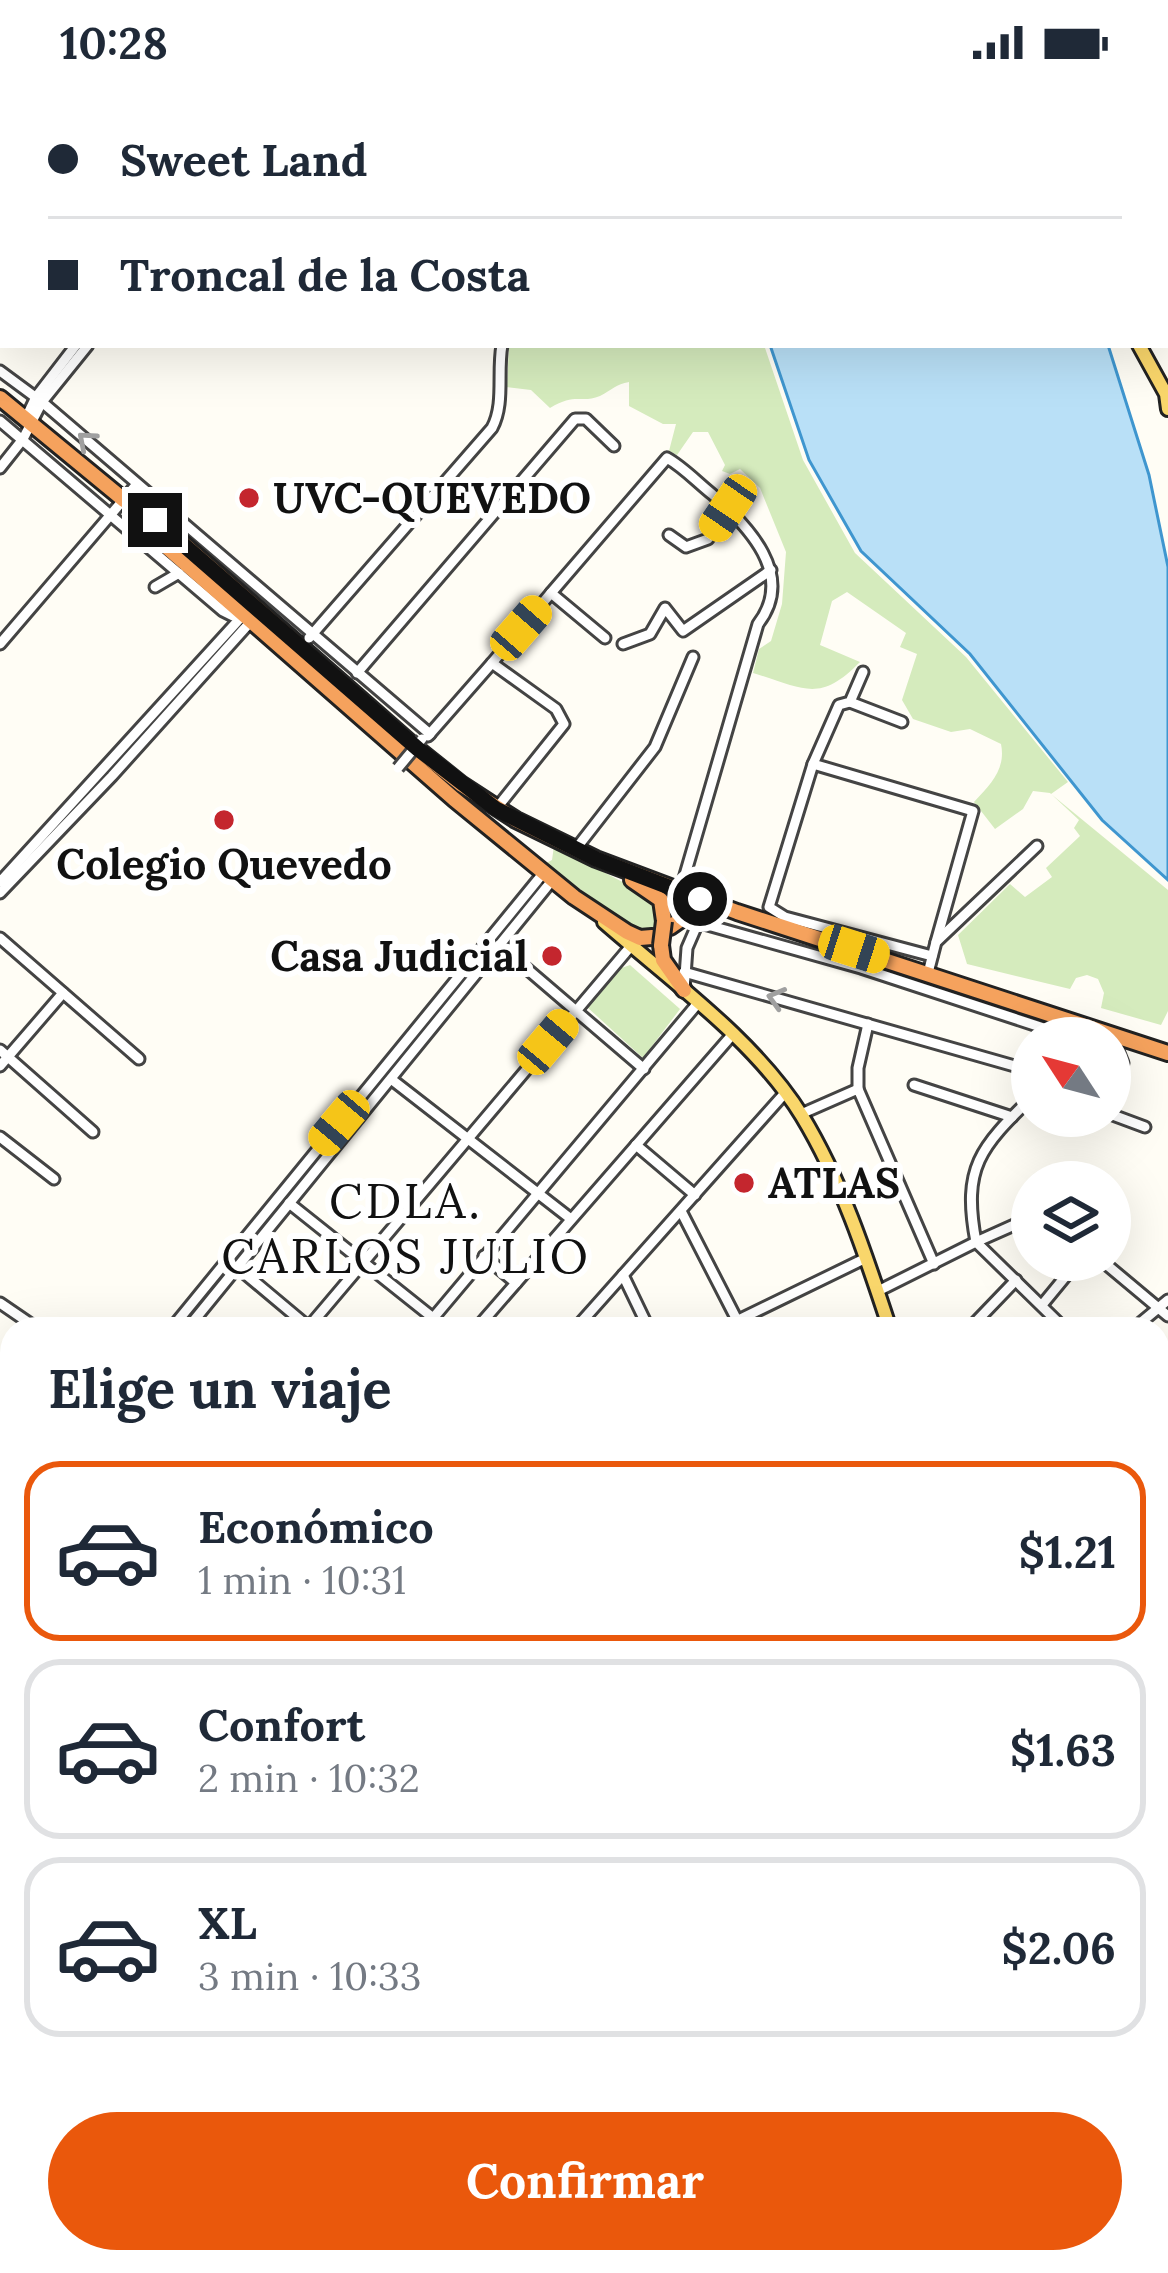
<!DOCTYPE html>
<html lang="es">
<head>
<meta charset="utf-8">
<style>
	body { margin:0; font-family:Lora,serif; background:#f2f2f3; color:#1f2937; height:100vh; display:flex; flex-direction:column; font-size:45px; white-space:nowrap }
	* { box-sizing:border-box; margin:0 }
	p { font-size:39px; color:#747a83 }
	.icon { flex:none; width:66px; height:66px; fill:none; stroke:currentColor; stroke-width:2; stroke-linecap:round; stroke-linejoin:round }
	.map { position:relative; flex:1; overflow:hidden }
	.panel { position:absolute; left:0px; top:1233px; width:1170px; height:957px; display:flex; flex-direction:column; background:#fff; border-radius:36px 36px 0 0; box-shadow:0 12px 48px #0002 }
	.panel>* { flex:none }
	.guide { position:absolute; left:0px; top:0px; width:1170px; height:264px; box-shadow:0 12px 48px #0002; display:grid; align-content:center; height:264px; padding:0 48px; background:#fff }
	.needle { width:78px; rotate:306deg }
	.buttons { position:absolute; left:1011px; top:933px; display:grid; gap:24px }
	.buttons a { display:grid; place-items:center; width:120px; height:120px; border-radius:50%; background:#fff; box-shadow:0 12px 48px #0002; font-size:60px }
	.end { position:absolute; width:54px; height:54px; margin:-27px; border:15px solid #111; background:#fff; box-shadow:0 0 0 6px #fff }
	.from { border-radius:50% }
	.car { position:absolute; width:36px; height:72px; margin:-36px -18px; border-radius:15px; box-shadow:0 0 9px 3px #0007; background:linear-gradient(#f5c518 24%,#345 0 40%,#f5c518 0 76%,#345 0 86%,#f5c518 0) }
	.guide b { display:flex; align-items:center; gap:42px; height:114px; font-size:45px }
	.guide b+b { border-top:3px solid #e0e1e3 }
	.guide i { width:30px; height:30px; background:#1f2937 }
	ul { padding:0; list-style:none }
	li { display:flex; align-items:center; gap:36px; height:180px; margin:0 24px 18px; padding:0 24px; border:6px solid #e0e1e3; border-radius:36px }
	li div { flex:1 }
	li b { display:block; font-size:45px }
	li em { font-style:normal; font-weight:700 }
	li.on { border-color:#ea580c }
	li>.icon { width:108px; height:108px; stroke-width:1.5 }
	h2 { padding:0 48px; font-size:54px; line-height:144px }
	.cta { display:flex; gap:24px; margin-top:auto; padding:24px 48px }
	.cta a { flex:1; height:138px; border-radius:72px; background:#ea580c; color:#fff; font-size:48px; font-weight:700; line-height:138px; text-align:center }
	.status { display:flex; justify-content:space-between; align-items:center; height:84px; padding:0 60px; background:#fff; direction:ltr }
	.status svg { height:33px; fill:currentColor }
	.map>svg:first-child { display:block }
	.green { fill:#d5ebbd }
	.forest { fill:#b9dc9c }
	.water { fill:#b9e0f7; stroke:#3f96cf; stroke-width:3 }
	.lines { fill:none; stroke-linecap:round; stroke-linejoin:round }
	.stream { stroke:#3f96cf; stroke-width:3 }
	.minor-casing { stroke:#444; stroke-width:15 }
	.major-casing { stroke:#222; stroke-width:18 }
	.highway-casing { stroke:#222; stroke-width:20 }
	.minor { stroke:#fff; stroke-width:9 }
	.major { stroke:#f9d66b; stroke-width:12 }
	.highway { stroke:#f5a25d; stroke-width:14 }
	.minor-bridge-casing { stroke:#444; stroke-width:15; stroke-linecap:butt }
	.highway-bridge-casing { stroke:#222; stroke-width:20; stroke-linecap:butt }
	.minor-bridge { stroke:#fff; stroke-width:9 }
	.highway-bridge { stroke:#f5a25d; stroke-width:14 }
	.oneway { stroke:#a0a0a0 }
	.route { stroke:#111; stroke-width:15 }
	.poi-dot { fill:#c4262e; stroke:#fff; stroke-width:4.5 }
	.labels { text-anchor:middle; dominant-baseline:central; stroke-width:12; stroke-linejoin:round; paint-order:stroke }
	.poi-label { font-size:42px; font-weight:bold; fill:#111; stroke:#fff; text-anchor:start }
	.quarter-label { font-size:48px; letter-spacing:3px; fill:#111; stroke:#fff }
</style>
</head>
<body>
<div class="status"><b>10:28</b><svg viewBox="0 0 49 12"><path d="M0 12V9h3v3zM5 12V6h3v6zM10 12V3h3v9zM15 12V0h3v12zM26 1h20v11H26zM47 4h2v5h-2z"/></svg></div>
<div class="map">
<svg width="1168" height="2189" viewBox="0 0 1168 2189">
	<rect width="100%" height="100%" fill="#fffdf5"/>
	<g class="green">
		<path d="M509,261H764L803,376L855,469L966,573L1068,698L1051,710L1168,806V927L1161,941L1101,924L1104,909L1098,895L1087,891L1076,894L1070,905L967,880L958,851L1010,800L1025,813L1052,793L1046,784L1080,752L1074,744L1079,736L1050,709L1033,707L1023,725L995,745L974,718C991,700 1006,685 1001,660L970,645L951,648L913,635L902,616L917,570L900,563L906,549L847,508L832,517L820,561L860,578C819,620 804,604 753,589L759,565L771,557L782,520L786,468L760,404L740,385L730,390L722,387L725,381L708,348H693L677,371L669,367L676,340H663L629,322V298C616,300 612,306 600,312C581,320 576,308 550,324L531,306L507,303Z"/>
		<path d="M554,762L653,814L659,825L658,843L646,848L631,844L546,779L552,776Z"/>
		<path d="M630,881L680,925L643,974L587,923L619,885Z"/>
	</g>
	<path class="forest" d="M323,2178H542L532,2189H339Z"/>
	<path class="water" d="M770,261H1108L1149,391L1168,483V796L1102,736L970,570L861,467L809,376Z"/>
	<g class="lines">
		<g class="stream">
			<path d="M1167,165H1168"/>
			<path d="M868,2178L879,2189"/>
		</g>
		<defs>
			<g id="minor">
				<path d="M75,0L78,3"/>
				<path d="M175,0L178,3"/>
				<path d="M284,0L288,3"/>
				<path d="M381,0L384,3"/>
				<path d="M696,0L700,3"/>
				<path d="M714,0V3"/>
				<path d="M186,3L189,0"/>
				<path d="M298,3L300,0"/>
				<path d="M0,6L4,0"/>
				<path d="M0,25L3,28"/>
				<path d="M1167,30L1168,29"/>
				<path d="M0,109L3,111"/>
				<path d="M0,128L3,130"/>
				<path d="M1167,156L1168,155"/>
				<path d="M0,205L3,207"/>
				<path d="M0,231L3,226"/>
				<path d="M0,287L42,318L430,650"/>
				<path d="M25,336L36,313L76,261"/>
				<path d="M0,337L223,527L233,532L244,530"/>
				<path d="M0,384L23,355L42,318L88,261"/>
				<path d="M669,451L686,463L708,455L728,424"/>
				<path d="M155,503L179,489"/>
				<path d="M551,509L667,374C683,383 697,398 712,410C748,442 796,491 758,540L680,808"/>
				<path d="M309,554L492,344C505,320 497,289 502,261"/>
				<path d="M0,560L137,400"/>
				<path d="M623,560L650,550L665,524L683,547L771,486"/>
				<path d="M863,588L850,618L839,621L813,680L769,823L785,833L932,872"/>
				<path d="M357,589L575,335H586L614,362"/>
				<path d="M850,618L902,638"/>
				<path d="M428,652L492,579"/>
				<path d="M813,680L973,727L936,858"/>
				<path d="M496,725L564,640L556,625L492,579L551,509L605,554"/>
				<path d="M575,766L655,663L693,573"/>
				<path d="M0,798L245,529"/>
				<path d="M0,809L112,692L253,535"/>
				<path d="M0,854L139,975"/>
				<path d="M499,861L644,985"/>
				<path d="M684,888L1032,987"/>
				<path d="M928,889L936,858L1037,762"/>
				<path d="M684,906L687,864L697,841L704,840L861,884L1074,954"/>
				<path d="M0,966L93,1048"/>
				<path d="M0,982L63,909"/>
				<path d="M391,995L571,1135"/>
				<path d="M914,1001L1012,1033"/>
				<path d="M858,1005V984L868,940"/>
				<path d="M1032,1013C980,1064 962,1083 976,1158L1032,1133"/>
				<path d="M1110,1017L1123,979L1115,959"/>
				<path d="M801,1030L858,1005L934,1180"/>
				<path d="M1110,1030L1145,1043"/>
				<path d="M0,1053L54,1095"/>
				<path d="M636,1061L695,1111"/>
				<path d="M289,1119L447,1245"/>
				<path d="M681,1127L737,1236"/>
				<path d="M484,1172L516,1199"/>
				<path d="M1101,1176L1168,1232"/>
				<path d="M237,1183L311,1245"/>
				<path d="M623,1191L649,1245"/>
				<path d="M878,1207L976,1158L1065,1245"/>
				<path d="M0,1219L38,1245"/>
				<path d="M1042,1221L1079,1176"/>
				<path d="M171,1245L545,787"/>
				<path d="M187,1245L554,794"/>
				<path d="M307,1245L631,862"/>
				<path d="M424,1245L698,919"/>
				<path d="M476,1245L732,951"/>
				<path d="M575,1245L785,1009"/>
				<path d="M720,1245L866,1174"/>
				<path d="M969,1245L1016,1196"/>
				<path d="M1133,1245L1168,1216"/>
				<path d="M1158,1360L1168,1372"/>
				<path d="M0,1392L12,1284"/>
				<path d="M1158,1456L1168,1513"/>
				<path d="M0,1490L12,1491"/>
				<path d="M0,1509L12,1502"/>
				<path d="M0,1583H12"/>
				<path d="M0,1626L12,1642"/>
				<path d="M1158,1641L1168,1637"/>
				<path d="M1158,1687L1168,1681"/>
				<path d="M0,1744L12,1732"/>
				<path d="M0,1832L12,1822"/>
				<path d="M1158,1837L1168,1826"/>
				<path d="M1158,1906L1168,1895"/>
				<path d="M1158,1955L1168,1964"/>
				<path d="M0,1995L5,2004L0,2006"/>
				<path d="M0,2123L12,2145"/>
				<path d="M0,2155L12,2148"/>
				<path d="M30,2178L36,2189"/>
				<path d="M105,2178L113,2189"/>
				<path d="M621,2178L630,2189"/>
				<path d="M693,2178L703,2189"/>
				<path d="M1025,2178L1027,2189"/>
				<path d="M786,2189L796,2178"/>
				<path d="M856,2189L860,2178"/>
			</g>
			<g id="major">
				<path d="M1009,0L1010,3"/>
				<path d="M1022,0L1023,3"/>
				<path d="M1167,218L1168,219"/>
				<path d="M1167,235L1168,234"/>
				<path d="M1139,261L1166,310L1168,325"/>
				<path d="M604,838C670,896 755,956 802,1032C842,1098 866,1172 890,1245"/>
				<path d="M1158,1696L1168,1705"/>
			</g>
			<g id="highway">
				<path d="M0,314L124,416L155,435L417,665L462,701L516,736L596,775L737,828L1168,969"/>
				<path d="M131,425L146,445L454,715L574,813L627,848L640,854L652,853"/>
				<path d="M632,796L661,816L664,837"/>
				<path d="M670,843L693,827L714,826"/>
				<path d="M661,861L663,876L684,906"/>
			</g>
		</defs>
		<use href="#minor" class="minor-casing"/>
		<use href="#major" class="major-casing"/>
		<use href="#highway" class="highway-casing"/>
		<use href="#minor" class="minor"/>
		<use href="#major" class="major"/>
		<use href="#highway" class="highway"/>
		<defs>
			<path id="minor-bridge" d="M398,684L422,655"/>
			<path id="highway-bridge" d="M661,861L664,837"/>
		</defs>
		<use href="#minor-bridge" class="minor-bridge-casing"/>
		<use href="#highway-bridge" class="highway-bridge-casing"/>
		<use href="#minor-bridge" class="minor-bridge"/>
		<use href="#highway-bridge" class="highway-bridge"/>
	</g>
	<defs><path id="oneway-chevron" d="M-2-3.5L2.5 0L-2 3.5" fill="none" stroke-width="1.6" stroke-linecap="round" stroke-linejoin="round" transform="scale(3)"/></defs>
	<g class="oneway">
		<use href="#oneway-chevron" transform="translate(86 356) rotate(-139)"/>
		<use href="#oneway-chevron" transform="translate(776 914) rotate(-164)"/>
	</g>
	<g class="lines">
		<path class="route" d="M155,436L418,665L496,725L596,775L700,815"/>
	</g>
	<g class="poi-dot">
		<circle cx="249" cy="414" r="12"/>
		<circle cx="224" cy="736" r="12"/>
		<circle cx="552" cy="872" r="12"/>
		<circle cx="744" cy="1099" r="12"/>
	</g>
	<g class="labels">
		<g class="poi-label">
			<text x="273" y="414">UVC-QUEVEDO</text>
			<text x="224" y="780" text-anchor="middle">Colegio Quevedo</text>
			<text x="528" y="872" text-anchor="end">Casa Judicial</text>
			<text x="768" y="1099">ATLAS</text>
		</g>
		<g class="quarter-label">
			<text x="406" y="1116">CDLA.<tspan x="406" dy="55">CARLOS JULIO</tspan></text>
		</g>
	</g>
</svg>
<div class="buttons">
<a><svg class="needle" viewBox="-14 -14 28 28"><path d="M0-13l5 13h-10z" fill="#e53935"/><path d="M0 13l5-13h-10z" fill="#747a83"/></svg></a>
<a><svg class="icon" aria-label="layers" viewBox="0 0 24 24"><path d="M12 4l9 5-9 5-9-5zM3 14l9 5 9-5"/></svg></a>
</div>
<i class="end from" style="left:700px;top:815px"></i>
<i class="end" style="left:155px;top:436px"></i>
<i class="car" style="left:728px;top:424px;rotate:214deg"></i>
<i class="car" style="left:521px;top:544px;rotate:41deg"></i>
<i class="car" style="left:854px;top:865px;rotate:108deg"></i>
<i class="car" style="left:548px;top:958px;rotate:40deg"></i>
<i class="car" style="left:339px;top:1039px;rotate:220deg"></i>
<div class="guide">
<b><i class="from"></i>Sweet Land</b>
<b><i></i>Troncal de la Costa</b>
</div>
<section class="panel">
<h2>Elige un viaje</h2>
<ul>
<li class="on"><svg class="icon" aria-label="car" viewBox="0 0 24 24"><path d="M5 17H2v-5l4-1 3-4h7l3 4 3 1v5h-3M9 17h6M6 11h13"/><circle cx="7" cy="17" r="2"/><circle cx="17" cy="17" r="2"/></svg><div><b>Económico</b><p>1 min · 10:31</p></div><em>$1.21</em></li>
<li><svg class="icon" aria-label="car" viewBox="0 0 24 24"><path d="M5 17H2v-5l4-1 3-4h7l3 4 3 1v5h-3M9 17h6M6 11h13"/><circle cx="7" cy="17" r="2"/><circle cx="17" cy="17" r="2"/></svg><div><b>Confort</b><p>2 min · 10:32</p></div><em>$1.63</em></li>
<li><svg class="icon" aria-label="car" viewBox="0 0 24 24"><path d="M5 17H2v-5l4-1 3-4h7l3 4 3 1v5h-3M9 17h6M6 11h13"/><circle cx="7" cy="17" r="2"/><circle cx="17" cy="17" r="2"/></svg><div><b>XL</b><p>3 min · 10:33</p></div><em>$2.06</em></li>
</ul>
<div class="cta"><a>Confirmar</a></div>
</section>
</div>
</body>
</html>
